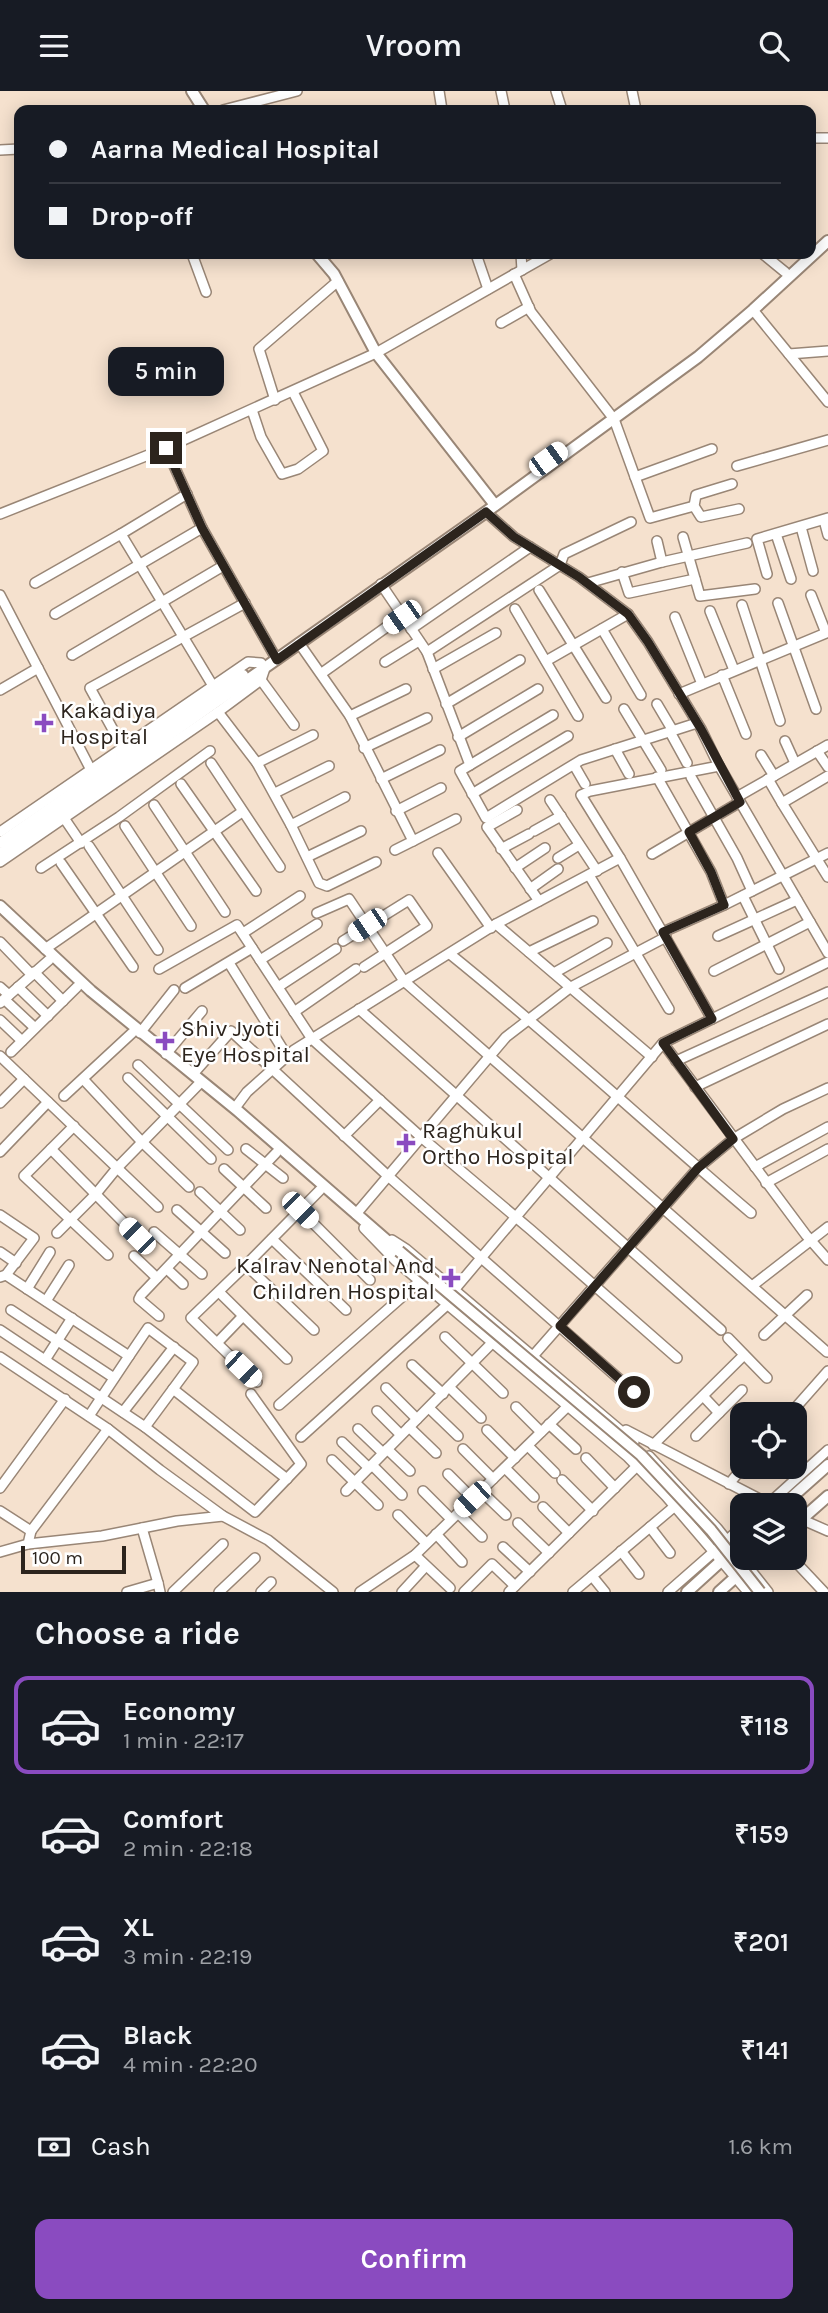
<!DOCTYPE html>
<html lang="en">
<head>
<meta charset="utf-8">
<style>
	body { margin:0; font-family:Karla,sans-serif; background:#242831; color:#f1f3f6; height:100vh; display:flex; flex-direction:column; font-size:26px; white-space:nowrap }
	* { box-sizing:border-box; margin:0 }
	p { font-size:23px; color:#9ea1a6 }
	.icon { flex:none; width:38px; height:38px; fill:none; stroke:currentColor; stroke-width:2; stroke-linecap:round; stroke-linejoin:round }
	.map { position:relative; height:1501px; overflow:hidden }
	.details { display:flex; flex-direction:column; background:#171b24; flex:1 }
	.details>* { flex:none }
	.hud { position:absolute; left:14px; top:14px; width:802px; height:154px; border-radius:14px; box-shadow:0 4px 18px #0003; display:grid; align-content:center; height:154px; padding:0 35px; background:#171b24 }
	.controls { position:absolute; left:730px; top:1311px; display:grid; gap:14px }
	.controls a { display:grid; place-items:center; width:77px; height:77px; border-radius:14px; background:#171b24; box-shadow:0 4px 18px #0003; font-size:35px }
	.scale { position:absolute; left:21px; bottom:18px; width:105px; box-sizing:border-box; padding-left:7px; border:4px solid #2c241d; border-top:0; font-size:19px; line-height:24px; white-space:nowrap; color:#2c241d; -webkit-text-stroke:5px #fff; paint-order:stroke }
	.end { position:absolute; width:32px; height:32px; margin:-16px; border:9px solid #2c241d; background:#fff; box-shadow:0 0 0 4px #fff }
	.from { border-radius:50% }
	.bubble { position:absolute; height:49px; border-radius:14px; background:#171b24; box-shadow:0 4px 18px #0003; font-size:23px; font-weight:600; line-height:49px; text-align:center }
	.car { position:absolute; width:21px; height:42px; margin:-21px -10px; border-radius:9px; box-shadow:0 0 5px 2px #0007; background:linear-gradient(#fff 24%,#345 0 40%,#fff 0 76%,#345 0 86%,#fff 0) }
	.hud b { display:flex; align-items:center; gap:24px; height:66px; font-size:26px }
	.hud b+b { border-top:2px solid #363941 }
	.hud i { width:18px; height:18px; background:#f1f3f6 }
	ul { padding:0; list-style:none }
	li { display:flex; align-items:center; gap:21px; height:98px; margin:0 14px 10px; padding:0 21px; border:4px solid transparent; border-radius:14px }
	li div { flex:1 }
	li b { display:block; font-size:26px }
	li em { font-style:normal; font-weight:600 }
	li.current { border-color:#8a4bc0 }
	li>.icon { width:63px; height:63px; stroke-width:1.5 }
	h2 { padding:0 35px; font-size:32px; line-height:84px }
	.pay { display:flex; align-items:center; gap:18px; height:77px; padding:0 35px; font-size:26px }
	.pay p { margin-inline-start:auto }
	.cta { display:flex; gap:14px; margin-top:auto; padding:14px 35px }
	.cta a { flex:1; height:80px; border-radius:14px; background:#8a4bc0; color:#fff; font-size:28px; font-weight:600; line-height:80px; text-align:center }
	header { display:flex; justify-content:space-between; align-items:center; height:91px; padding:0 35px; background:#171b24; font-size:32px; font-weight:600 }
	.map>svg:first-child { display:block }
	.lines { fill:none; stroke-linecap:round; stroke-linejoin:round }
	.minor-casing { stroke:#998676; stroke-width:12 }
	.major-casing { stroke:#998676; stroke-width:14 }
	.minor { stroke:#fff; stroke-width:9 }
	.major { stroke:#fff; stroke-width:10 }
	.major-bridge-casing { stroke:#998676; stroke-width:14; stroke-linecap:butt }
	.major-bridge { stroke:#fff; stroke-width:10 }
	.route { stroke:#2c241d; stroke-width:9 }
	.poi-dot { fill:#8a4bc0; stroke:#fff; stroke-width:2.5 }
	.labels { text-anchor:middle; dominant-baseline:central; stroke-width:5; stroke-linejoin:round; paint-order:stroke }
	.poi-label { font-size:23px; fill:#2c241d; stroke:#fff; text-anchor:start }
</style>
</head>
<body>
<header><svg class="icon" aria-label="menu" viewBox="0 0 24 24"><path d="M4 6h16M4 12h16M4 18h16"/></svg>Vroom<svg class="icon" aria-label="search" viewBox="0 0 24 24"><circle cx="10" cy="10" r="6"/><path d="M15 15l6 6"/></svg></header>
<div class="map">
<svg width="828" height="1501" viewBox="0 0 828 1501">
	<rect width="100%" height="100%" fill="#f5e1ce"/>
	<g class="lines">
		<defs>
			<g id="minor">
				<path d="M439,0L442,19"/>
				<path d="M501,0L505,19"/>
				<path d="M556,0L562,19"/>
				<path d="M632,0L636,19"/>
				<path d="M223,19L297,0"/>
				<path d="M810,47H828"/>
				<path d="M0,59L19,58"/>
				<path d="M192,163L206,201"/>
				<path d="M476,163L488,198"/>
				<path d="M521,163L522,179"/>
				<path d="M763,163L785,181"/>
				<path d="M514,183L531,221L610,323"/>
				<path d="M753,219L828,311"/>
				<path d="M501,232L529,216"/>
				<path d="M789,263L828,260"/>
				<path d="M275,309L259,258L338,190"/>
				<path d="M252,319L261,346L282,383L298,378L323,360L293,301"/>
				<path d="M614,328L650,427L694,415"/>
				<path d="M166,357L376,262L550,163"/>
				<path d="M737,375L828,349"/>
				<path d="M635,386L712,358"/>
				<path d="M732,393L696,404L694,415L701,426L739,418"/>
				<path d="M486,421L514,446L579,486L628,523L648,551L701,638L718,673L828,862"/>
				<path d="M0,423L166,357L202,437L277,569"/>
				<path d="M824,429L828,444"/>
				<path d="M801,436L813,480"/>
				<path d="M121,443L187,403"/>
				<path d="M776,443L791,488"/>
				<path d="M683,446L700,505L755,498"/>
				<path d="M657,450L662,471"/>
				<path d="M622,481L629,502L695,488"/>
				<path d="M767,483L757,448L828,427"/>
				<path d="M35,492L121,443L213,595"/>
				<path d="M588,492L662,471L747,452"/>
				<path d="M381,493L427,561L470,674L460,680L486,727L581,669L697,632"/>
				<path d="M539,499L606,607"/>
				<path d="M0,504L91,679"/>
				<path d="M778,512L816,618"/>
				<path d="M742,514L780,630"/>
				<path d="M515,518L578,625"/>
				<path d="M710,520L734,579"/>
				<path d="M55,523L202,437"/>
				<path d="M675,526L702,593"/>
				<path d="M411,538L530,456"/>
				<path d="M602,538L641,604"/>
				<path d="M299,552L350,625L413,750L395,759"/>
				<path d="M427,561L560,474L564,463L631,431"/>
				<path d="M72,564L223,475"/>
				<path d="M546,570L628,523"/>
				<path d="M385,571L419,550"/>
				<path d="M433,578L496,542"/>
				<path d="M322,582L402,525"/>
				<path d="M722,584L746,643"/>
				<path d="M261,589L294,634"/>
				<path d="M0,599L38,577"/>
				<path d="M679,603L826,542L811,504"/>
				<path d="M446,613L520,569"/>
				<path d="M657,613L673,640"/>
				<path d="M624,618L661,679"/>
				<path d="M218,621L257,672L291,734L319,792L327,795L376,771"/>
				<path d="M350,625L406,598"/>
				<path d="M670,641L687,672"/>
				<path d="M458,646L538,598"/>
				<path d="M785,650L795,672"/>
				<path d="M123,657L90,597L245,512"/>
				<path d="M364,657L427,627"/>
				<path d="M615,658L629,683"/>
				<path d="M817,660L828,676"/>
				<path d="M761,664L774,685"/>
				<path d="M211,672L280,776"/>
				<path d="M257,672L313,644"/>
				<path d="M470,674L553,624"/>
				<path d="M574,674L585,693"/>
				<path d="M828,685L782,712L828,786"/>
				<path d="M657,686L711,781L724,814L663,841"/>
				<path d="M691,686L737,767L752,800"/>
				<path d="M381,688L440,659"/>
				<path d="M768,688L782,712"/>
				<path d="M181,693L256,800"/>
				<path d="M275,702L329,675"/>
				<path d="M472,703L568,645"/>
				<path d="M737,706L828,654"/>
				<path d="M550,709L597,780"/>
				<path d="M154,714L225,821"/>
				<path d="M517,719L487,736L539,810"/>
				<path d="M396,720L441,697"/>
				<path d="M64,727L81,752"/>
				<path d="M291,734L345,706"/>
				<path d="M125,735L191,835"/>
				<path d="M534,740L561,725"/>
				<path d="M0,741L248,571L261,572"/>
				<path d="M413,750L456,728"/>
				<path d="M89,755L158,859"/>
				<path d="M501,758L529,743"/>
				<path d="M438,762L491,837"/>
				<path d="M652,763L740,711"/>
				<path d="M307,766L361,740"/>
				<path d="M558,767L579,754"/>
				<path d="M0,771L218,621L261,589L265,577"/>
				<path d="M61,772L133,876"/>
				<path d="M41,777L119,726L210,660"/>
				<path d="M515,777L545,757"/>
				<path d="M589,784L669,918"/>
				<path d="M530,798L558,778"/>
				<path d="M743,805L779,878"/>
				<path d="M724,814L828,762"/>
				<path d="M317,822L349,808L404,890L827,1261"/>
				<path d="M496,833L652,966"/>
				<path d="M243,842L300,805"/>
				<path d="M718,845L797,809"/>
				<path d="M343,850L409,809L427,835L364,876"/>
				<path d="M0,851L32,884"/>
				<path d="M45,858L242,721"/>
				<path d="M529,861L593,830"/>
				<path d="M450,863C553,946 650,1036 751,1122"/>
				<path d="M260,869L317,833"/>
				<path d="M229,872L287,965"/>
				<path d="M159,878L237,834L312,948L421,1046L531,1139L677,1267"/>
				<path d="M714,880L810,831"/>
				<path d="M34,881L63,910"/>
				<path d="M554,882L607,852"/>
				<path d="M0,896L9,904"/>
				<path d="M18,896L48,925"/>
				<path d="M278,896L336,858"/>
				<path d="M185,897L252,857"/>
				<path d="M4,908L35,937"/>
				<path d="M0,912L49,869"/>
				<path d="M359,918L721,1239"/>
				<path d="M294,921L356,878"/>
				<path d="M712,928L620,767L581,704L590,700L719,675"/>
				<path d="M0,929L22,950"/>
				<path d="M140,942L174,899"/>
				<path d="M663,952L828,871"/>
				<path d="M11,961L77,896"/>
				<path d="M166,963L202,920"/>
				<path d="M0,965L158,1116"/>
				<path d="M676,970L828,901"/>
				<path d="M138,974L228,1059"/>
				<path d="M193,983L231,940L388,1085L634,1301"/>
				<path d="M128,987L211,1068"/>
				<path d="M83,988L142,1051L189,1096"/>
				<path d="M695,996L828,933"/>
				<path d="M64,1005L132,942"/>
				<path d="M0,1012L24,988"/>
				<path d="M235,1017L247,1001L294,959L496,833L620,767"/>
				<path d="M74,1035L24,1085L108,1164"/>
				<path d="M344,1045L380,1009"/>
				<path d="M51,1058L137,1145"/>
				<path d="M246,1058L283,1087"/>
				<path d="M0,1061L48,1011"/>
				<path d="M755,1076L828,1036"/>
				<path d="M224,1078L266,1117"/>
				<path d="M766,1092L828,1058"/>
				<path d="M200,1101L240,1139"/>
				<path d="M177,1119L225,1162"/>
				<path d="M300,1119L370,1189"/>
				<path d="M356,1123L506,946L571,896L666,846"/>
				<path d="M0,1124L34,1147L6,1184"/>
				<path d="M364,1137L396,1170L628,1366L666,1405L748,1501"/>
				<path d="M154,1141L202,1183"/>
				<path d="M57,1142L95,1104L117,1077L199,993"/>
				<path d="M272,1148L346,1219"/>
				<path d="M392,1149L406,1158L634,1351"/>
				<path d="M0,1161L16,1172"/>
				<path d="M134,1165L157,1187"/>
				<path d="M246,1174L320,1099"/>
				<path d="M167,1178L183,1193"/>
				<path d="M0,1186L6,1184L129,1265L89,1325"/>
				<path d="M752,1195L828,1136"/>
				<path d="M27,1198L50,1161"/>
				<path d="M454,1199L663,952L806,1144L828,1169"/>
				<path d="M219,1201L287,1268"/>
				<path d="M46,1210L69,1174"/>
				<path d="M11,1219L114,1287"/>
				<path d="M159,1225L139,1208L141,1204L276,1062"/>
				<path d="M0,1239L145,1336L193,1271L148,1237L129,1265"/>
				<path d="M764,1244L807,1204"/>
				<path d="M445,1246L503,1302"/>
				<path d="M728,1247L767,1287"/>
				<path d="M217,1252L243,1225"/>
				<path d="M533,1265L698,1077L733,1048L783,1018L828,997"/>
				<path d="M0,1266L108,1338L160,1379L223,1425L268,1449L333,1501"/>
				<path d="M45,1269L72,1227"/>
				<path d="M412,1274L443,1303"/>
				<path d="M257,1291L191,1227L246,1174L314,1239"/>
				<path d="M449,1296L481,1327"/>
				<path d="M386,1297L417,1328"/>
				<path d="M173,1298L287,1388"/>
				<path d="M703,1305L719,1322"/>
				<path d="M279,1314L420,1190"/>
				<path d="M516,1316L541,1341"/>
				<path d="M429,1317L458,1345"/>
				<path d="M377,1320L400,1343"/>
				<path d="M123,1321L174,1256"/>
				<path d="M790,1323L828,1280"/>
				<path d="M549,1333L576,1358"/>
				<path d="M145,1336L255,1421L301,1373L251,1303"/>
				<path d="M409,1336L436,1362"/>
				<path d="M358,1338L383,1362"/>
				<path d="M487,1339L515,1367"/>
				<path d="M626,1339L771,1414"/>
				<path d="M696,1345L742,1299"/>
				<path d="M301,1346L447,1214"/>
				<path d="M342,1351L369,1377"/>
				<path d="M653,1354L744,1264"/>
				<path d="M528,1355L555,1382"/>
				<path d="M387,1358L410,1380"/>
				<path d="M463,1358L493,1388"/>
				<path d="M649,1365L717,1437L768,1501"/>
				<path d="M586,1367L615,1397"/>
				<path d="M332,1369L378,1414"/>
				<path d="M372,1374L402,1404"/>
				<path d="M505,1377L534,1406"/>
				<path d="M448,1383L473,1408"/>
				<path d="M562,1389L593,1420"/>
				<path d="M729,1393L743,1376"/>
				<path d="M0,1397L65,1308"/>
				<path d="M346,1400L492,1252"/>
				<path d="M423,1400L451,1428"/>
				<path d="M481,1400L506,1424"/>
				<path d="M767,1414L828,1359"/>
				<path d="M543,1416L569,1442"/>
				<path d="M0,1420L31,1440L28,1453L0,1461"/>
				<path d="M458,1422L482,1446"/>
				<path d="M398,1424L426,1452"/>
				<path d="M794,1425L828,1440"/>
				<path d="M518,1432L549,1462"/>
				<path d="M650,1436L670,1462"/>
				<path d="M142,1437L158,1492"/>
				<path d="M31,1440L108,1338"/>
				<path d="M436,1443L462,1471"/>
				<path d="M28,1453L102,1445L177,1430L223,1425"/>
				<path d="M503,1456L530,1481"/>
				<path d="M621,1460L639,1483"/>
				<path d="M415,1464L450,1497"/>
				<path d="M791,1466L824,1501"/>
				<path d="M592,1485L605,1501"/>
				<path d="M127,1501L158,1492L160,1501"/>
				<path d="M173,1501L223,1453"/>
				<path d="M219,1501L255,1467"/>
				<path d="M261,1501L271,1491"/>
				<path d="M360,1501L415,1464L568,1315"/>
				<path d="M402,1501L425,1476"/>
				<path d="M464,1501L492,1473L515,1495"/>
				<path d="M509,1501L637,1375"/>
				<path d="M573,1501L675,1415"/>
				<path d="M668,1501L742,1436"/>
			</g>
			<g id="major">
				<path d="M192,0L204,19"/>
				<path d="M317,163L334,183L376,262L495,414"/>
				<path d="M0,752L243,584"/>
				<path d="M0,763L486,421L698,266L753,219L828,150"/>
				<path d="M0,815L91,900L238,1020L399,1160"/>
				<path d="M783,1414L828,1374"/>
				<path d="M794,1435L828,1405"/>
				<path d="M687,1501L742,1451"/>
				<path d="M719,1501L758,1466"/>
			</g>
		</defs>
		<use href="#minor" class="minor-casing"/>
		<use href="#major" class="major-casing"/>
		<use href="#minor" class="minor"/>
		<use href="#major" class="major"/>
		<defs>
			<path id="major-bridge" d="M399,1160L641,1364L711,1439L760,1501"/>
		</defs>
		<use href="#major-bridge" class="major-bridge-casing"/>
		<use href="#major-bridge" class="major-bridge"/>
	</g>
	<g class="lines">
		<path class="route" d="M166,357L202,437L277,569L486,421L514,446L579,486L628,523L648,551L701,638L740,711L689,741L711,781L724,814L663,841L712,928L663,952L733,1048L698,1077L560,1235L634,1301"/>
	</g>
	<g class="poi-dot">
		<path d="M40.5 621.5h7v7h7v7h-7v7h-7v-7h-7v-7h7z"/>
		<path d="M161.5 939.5h7v7h7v7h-7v7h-7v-7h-7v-7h7z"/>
		<path d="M402.5 1041.5h7v7h7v7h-7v7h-7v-7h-7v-7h7z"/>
		<path d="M447.5 1176.5h7v7h7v7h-7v7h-7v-7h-7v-7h7z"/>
	</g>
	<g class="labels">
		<g class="poi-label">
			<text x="60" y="619">Kakadiya<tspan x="60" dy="26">Hospital</tspan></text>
			<text x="181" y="937">Shiv Jyoti<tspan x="181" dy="26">Eye Hospital</tspan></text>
			<text x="422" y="1039">Raghukul<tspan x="422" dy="26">Ortho Hospital</tspan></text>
			<text x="435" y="1174" text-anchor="end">Kalrav Nenotal And<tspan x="435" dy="26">Children Hospital</tspan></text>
		</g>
	</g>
</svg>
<div class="controls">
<a><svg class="icon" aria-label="locate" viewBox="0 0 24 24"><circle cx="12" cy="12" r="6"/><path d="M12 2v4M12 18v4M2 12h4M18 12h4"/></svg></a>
<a><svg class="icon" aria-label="layers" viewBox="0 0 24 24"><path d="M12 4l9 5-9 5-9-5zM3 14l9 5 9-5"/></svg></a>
</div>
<div class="scale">100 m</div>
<i class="end from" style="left:634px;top:1301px"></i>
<i class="end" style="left:166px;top:357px"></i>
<div class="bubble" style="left:108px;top:256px;width:116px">5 min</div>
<i class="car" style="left:548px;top:368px;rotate:54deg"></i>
<i class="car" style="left:402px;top:526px;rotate:235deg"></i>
<i class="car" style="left:367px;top:834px;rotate:236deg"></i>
<i class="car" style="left:300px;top:1119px;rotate:135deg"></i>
<i class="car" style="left:137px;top:1145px;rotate:315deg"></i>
<i class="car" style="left:243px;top:1278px;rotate:134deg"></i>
<i class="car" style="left:472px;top:1408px;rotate:227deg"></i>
<div class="hud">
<b><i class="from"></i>Aarna Medical Hospital</b>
<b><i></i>Drop-off</b>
</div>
</div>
<section class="details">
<h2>Choose a ride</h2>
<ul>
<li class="current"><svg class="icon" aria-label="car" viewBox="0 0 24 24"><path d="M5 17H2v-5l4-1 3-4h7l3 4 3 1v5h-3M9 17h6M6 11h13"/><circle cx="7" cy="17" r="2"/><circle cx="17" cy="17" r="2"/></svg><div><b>Economy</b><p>1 min · 22:17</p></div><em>₹118</em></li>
<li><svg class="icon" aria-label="car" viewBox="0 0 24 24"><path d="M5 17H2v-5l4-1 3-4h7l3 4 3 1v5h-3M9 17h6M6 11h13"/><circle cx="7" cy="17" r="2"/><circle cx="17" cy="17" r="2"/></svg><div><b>Comfort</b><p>2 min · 22:18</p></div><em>₹159</em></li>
<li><svg class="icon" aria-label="car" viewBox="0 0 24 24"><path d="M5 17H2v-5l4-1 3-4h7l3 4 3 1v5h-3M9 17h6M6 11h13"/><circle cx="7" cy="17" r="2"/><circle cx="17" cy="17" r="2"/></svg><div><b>XL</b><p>3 min · 22:19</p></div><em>₹201</em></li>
<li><svg class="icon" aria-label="car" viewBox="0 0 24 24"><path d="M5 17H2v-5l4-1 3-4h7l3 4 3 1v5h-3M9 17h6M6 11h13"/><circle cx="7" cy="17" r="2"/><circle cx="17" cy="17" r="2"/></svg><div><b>Black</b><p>4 min · 22:20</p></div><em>₹141</em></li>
</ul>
<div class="pay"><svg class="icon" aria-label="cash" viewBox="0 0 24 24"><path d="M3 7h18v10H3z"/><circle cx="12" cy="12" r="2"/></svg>Cash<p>1.6 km</p></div>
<div class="cta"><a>Confirm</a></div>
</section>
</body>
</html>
